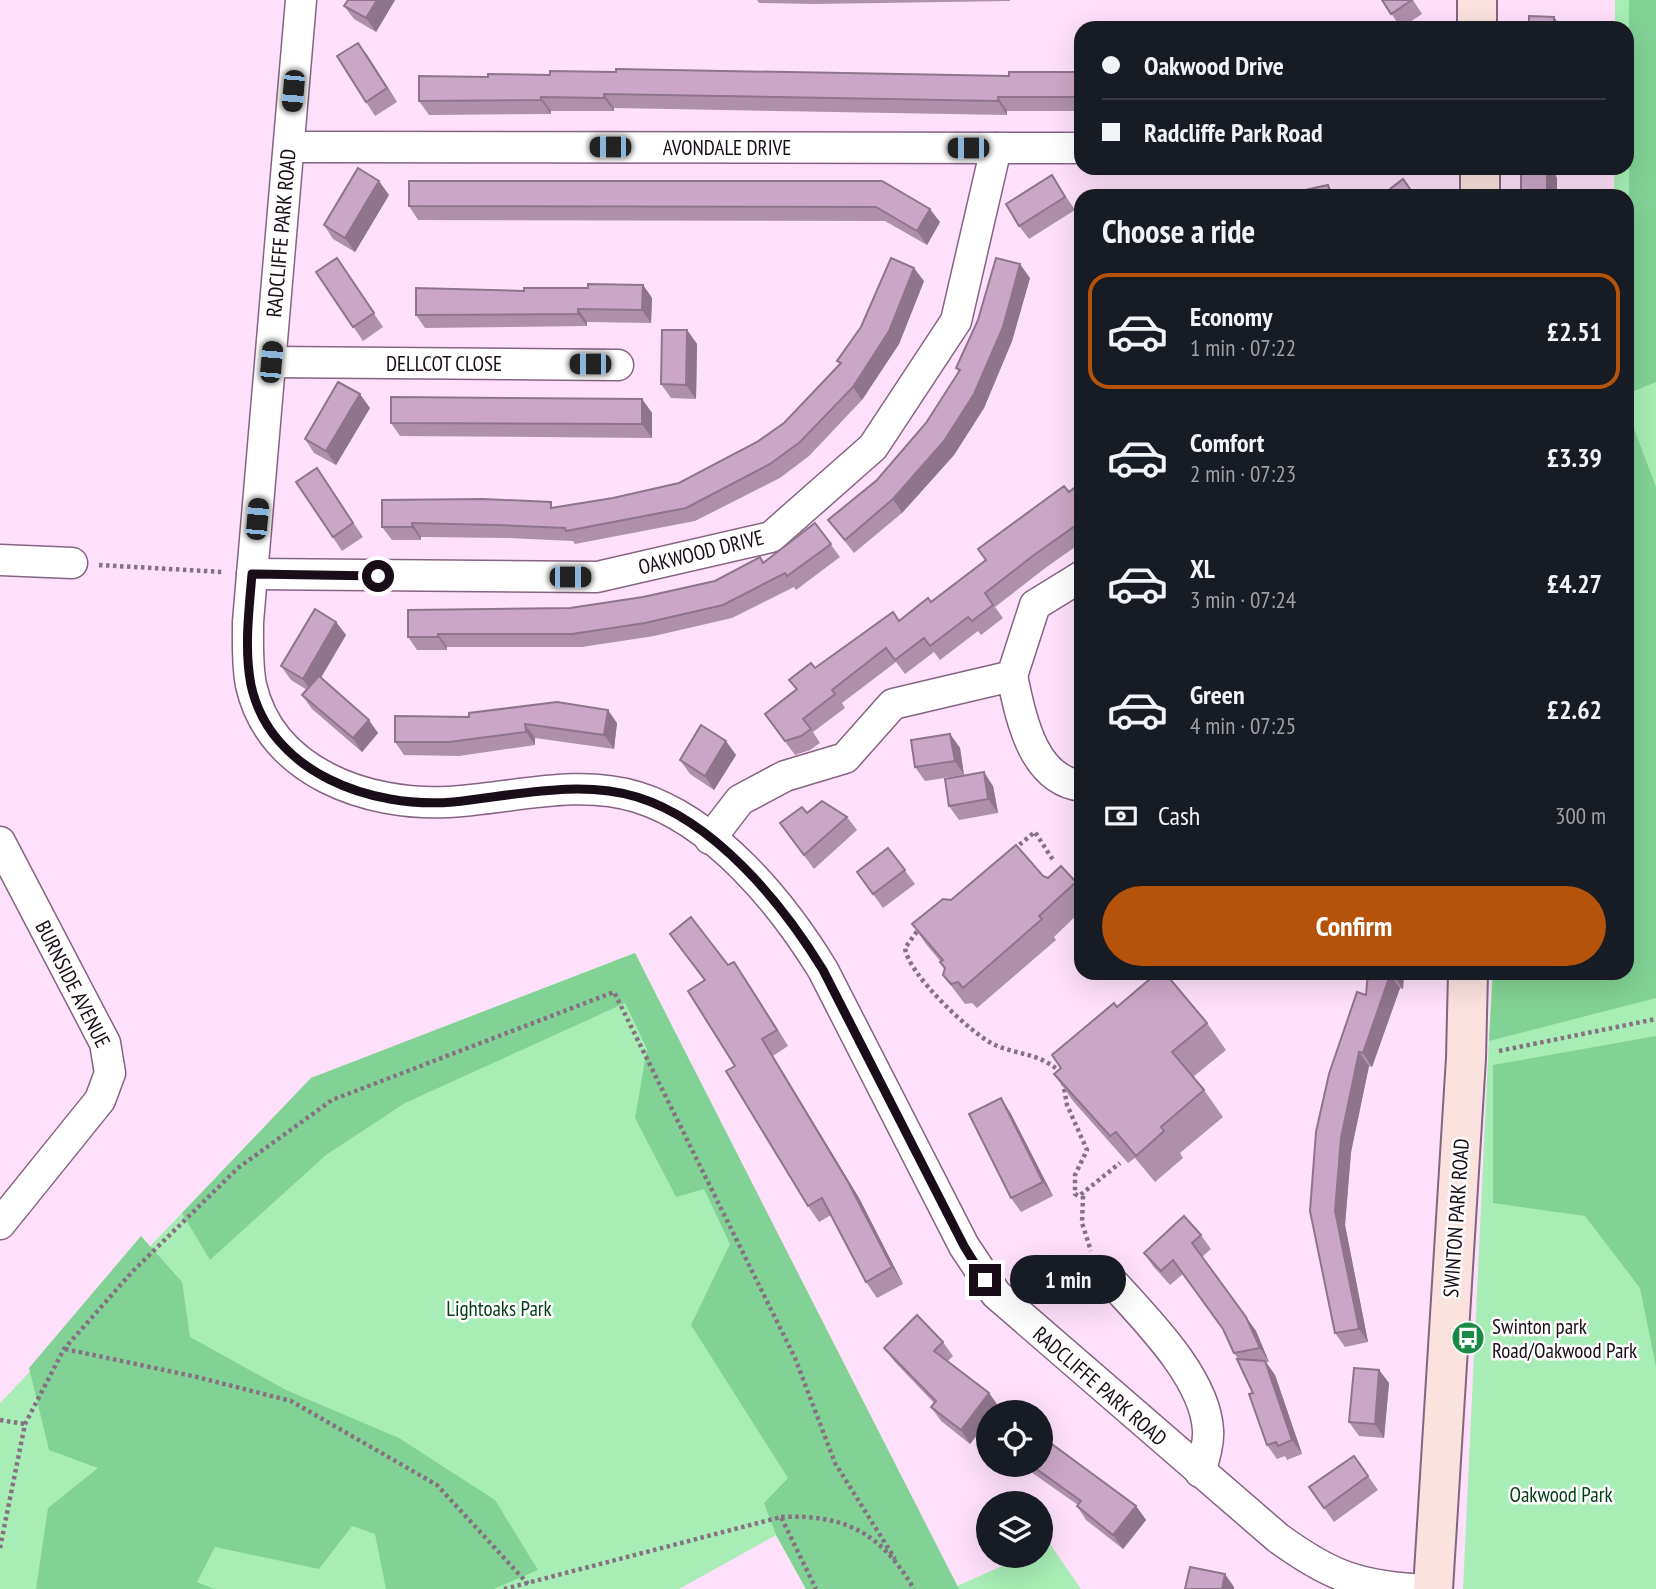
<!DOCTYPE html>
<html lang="en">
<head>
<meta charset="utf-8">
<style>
	body { margin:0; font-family:"PT Sans Narrow",sans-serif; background:#20242c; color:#f1f3f6; height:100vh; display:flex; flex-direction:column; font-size:26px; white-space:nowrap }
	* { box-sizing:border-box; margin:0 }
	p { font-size:23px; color:#9ea1a6 }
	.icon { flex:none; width:38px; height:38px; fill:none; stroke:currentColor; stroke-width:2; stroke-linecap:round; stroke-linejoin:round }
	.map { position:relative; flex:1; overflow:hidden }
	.panel { position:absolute; left:1074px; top:189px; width:560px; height:791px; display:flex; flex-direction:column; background:#171b24; border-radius:21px; box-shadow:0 7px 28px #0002 }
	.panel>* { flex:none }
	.hud { position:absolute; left:1074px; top:21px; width:560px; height:154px; border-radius:21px; box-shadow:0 7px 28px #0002; display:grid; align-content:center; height:154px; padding:0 28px; background:#171b24 }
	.tools { position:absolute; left:976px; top:1400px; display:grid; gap:14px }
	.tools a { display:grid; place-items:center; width:77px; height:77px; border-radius:50%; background:#171b24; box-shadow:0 7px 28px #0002; font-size:35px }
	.end { position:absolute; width:32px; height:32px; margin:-16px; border:9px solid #190d18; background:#fff; box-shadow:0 0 0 4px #fff }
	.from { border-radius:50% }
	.bubble { position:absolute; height:49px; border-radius:24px; background:#171b24; box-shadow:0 7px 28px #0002; font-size:23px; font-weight:600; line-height:49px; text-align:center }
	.car { position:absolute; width:21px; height:42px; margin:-21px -10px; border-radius:9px; box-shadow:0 0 5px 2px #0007; background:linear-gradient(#222 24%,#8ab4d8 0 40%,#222 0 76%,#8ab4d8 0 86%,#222 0) }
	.hud b { display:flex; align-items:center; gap:24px; height:66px; font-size:26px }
	.hud b+b { border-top:2px solid #363941 }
	.hud i { width:18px; height:18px; background:#f1f3f6 }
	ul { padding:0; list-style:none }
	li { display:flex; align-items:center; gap:21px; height:116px; margin:0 14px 10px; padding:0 14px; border:4px solid transparent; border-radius:21px }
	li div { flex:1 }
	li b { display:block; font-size:26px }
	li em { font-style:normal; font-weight:600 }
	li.current { border-color:#b45309 }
	li>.icon { width:63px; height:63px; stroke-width:1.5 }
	h2 { padding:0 28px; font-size:32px; line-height:84px }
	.pay { display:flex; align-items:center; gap:18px; height:77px; padding:0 28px; font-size:26px }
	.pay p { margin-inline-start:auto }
	.cta { display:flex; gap:14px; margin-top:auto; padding:14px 28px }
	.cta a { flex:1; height:80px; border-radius:42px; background:#b45309; color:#fff; font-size:28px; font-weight:600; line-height:80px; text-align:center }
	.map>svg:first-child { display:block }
	.green { fill:#a7edb5 }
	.forest { fill:#83d295 }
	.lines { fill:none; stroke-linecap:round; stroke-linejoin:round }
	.street-casing { stroke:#856481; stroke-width:33 }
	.secondary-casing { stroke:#856481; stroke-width:42 }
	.path { stroke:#867184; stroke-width:4.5; stroke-dasharray:3.5 3.5; stroke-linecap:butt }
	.street { stroke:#fff; stroke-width:30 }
	.secondary { stroke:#fae2de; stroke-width:38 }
	.wall { fill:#af90ab }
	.shaded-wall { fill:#8e758b }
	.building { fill:#cba7c7; stroke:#8e758b; stroke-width:2 }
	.route { stroke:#190d18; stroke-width:9 }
	.labels { text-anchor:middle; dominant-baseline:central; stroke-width:5; stroke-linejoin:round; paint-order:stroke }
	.street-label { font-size:21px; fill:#190d18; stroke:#fff }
	.park-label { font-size:21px; fill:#003e18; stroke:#fff }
	.poi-label { font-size:21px; fill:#190d18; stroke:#fff; text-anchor:start }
</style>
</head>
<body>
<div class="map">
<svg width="1656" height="1589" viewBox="0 0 1656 1589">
	<rect width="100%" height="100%" fill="#fee0fa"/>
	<g class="green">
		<path d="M1615,0H1656V1589H1463L1492,973H1628V196H1614V168H1628V28H1615Z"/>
		<path d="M635,953L957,1586L1025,1556H1041V1548L1050,1544L1081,1589H806L776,1535L679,1589H0V1403L311,1078Z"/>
	</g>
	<g class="forest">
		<path d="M1629,0H1656V382L1629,393Z"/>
		<path d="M1628,413L1656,487V998L1489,1041L1493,973H1628Z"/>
		<path d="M635,953L676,1034L959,1589H806L776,1535L764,1503L788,1478L691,1325L730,1244L704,1189L676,1197L635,1118L647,1049L625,1003L405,1103L326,1155L210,1260L182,1213L311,1078Z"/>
		<path d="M1656,1036V1367L1640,1288L1585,1216L1493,1203V1065Z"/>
		<path d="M141,1236L182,1282L190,1337L286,1390L399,1438L495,1500L538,1570L494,1589H386L375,1534L352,1526L319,1569L215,1547L197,1582L214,1589H36L48,1508L98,1468L49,1450L29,1368Z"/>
	</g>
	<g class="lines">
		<defs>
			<g id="street">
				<path d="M301,0L248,622C248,643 247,665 251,685C271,773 368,806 448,802C509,799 577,778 637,797C715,821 782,903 823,970L964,1246L996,1294L1278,1538C1325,1572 1353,1585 1412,1589"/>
				<path d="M289,147L1082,148"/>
				<path d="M271,362L618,365"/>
				<path d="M0,560L72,563"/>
				<path d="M252,574L597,577L771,537L873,447L956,321L996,148"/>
				<path d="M1012,676C1021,717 1032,780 1082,786"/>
				<path d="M710,839L740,800L785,776L845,758L893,704L1012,676L1035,605L1082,576"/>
				<path d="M0,842L105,1043L110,1073L100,1100L0,1224"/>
				<path d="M1106,1275C1141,1315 1205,1375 1208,1430C1209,1444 1204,1459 1200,1472"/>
			</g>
			<g id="secondary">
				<path d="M1477,0V28"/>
				<path d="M1480,168V196"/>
				<path d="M1433,1589L1466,1058L1468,973"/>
			</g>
		</defs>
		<use href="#street" class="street-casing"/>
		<use href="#secondary" class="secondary-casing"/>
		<g class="path">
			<path d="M99,565L223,572"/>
			<path d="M1014,849L1035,832L1053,860"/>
			<path d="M921,926L905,948C908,974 971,1034 995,1045C1018,1055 1039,1053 1059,1071"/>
			<path d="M1499,1051L1656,1019"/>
			<path d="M1063,1082L1067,1105L1087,1150L1075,1175V1194L1079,1196L1120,1163"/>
			<path d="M1083,1196L1082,1223L1091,1251"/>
			<path d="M65,1349L197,1377L291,1401L437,1485L528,1584"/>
			<path d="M0,1420L25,1424"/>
			<path d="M781,1517C845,1514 881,1533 914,1589"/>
			<path d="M0,1548L25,1424L64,1349L133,1271L238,1168L332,1100L614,992L795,1358L835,1463L895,1559"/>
			<path d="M504,1589L781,1517L816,1589"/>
		</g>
		<use href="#street" class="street"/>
		<use href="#secondary" class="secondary"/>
	</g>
	<g class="wall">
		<path d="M395,0L376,32L354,19L344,6Z"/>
		<path d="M757,0H1010V1L814,4L759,3Z"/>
		<path d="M1382,0H1413L1422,14L1401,28Z"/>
		<path d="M358,43L397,102L375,116L366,102Z"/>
		<path d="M1082,72V111H1007V115L614,108V111H551V114L429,115L419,101L488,77L1009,76Z"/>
		<path d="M882,181L940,222L927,245L885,221L418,220L409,206Z"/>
		<path d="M1061,189L1075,210L1029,239L1019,226Z"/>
		<path d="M389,195L355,252L333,239L324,225Z"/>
		<path d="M337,258L383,327L363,341L316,272Z"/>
		<path d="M1030,278L1012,341L984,408L954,455L902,513L854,553L828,520L877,480L926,423L959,372L956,368L978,320Z"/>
		<path d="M924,281L899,344L862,400L809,456L780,478L695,521L575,544L573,541L506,538L421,537V540H392L382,527L555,507L613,498L679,483L757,442L784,423L840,364L837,361Z"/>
		<path d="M643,285L652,298L651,323L587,322V326L425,328L416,315L524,291Z"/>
		<path d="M687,330L697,344L696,399L671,398L661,384Z"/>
		<path d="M642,399L652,413V438L400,436L391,423Z"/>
		<path d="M370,408L336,465L314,453L305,439Z"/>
		<path d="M317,468L363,537L342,551L296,482Z"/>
		<path d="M1082,482V542L1044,569L995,607L1003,618L981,635L978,631L940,660L934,652L905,674L896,662L842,703L845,708L813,732L820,743L810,750L795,755L765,714L797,690L789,680L815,668L931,602L986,560Z"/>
		<path d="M815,523L840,557L796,590L794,587L732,618L654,636L582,647H447V650H417L408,637L570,608L643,597L715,581L760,557L764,562Z"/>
		<path d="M336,622L346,635L321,678L378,733L362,752L312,709L302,695L307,690L291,680L281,666Z"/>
		<path d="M395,716L617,723L614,749L535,738V745L459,756L404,755L395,742Z"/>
		<path d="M950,734L960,748L964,775L925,781L915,767Z"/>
		<path d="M736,755L714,790L690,774L680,760Z"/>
		<path d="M993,786L998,813L959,820L949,806Z"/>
		<path d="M807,813L847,817L857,830L814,869L780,823Z"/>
		<path d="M888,848L915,884L883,908L857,872Z"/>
		<path d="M1043,876L1076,882L1082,891V910L1054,937L1056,940L977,1008L972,1003L965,1004L943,975L945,969L940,962H941L926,944L912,924L951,900Z"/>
		<path d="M670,934L728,965L734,962L745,978L788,1046L773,1056L859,1198L903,1284L877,1298L866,1282L831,1215L819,1222L808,1206L704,980Z"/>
		<path d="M1368,973H1404L1403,989L1400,988L1372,1067L1369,1066L1351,1152L1345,1225L1368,1342L1345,1347L1335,1333L1310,1211L1366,995Z"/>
		<path d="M1117,1007L1207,1023L1226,1050L1193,1077L1204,1090L1223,1117L1180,1153L1183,1158L1155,1182L1135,1158L1128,1163L1073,1101L1054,1074L1061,1068L1052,1055Z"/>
		<path d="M1010,1112L1053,1196L1021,1212L1011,1198Z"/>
		<path d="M1201,1235L1211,1249L1202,1257L1256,1331L1269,1362H1266L1275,1375L1302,1454L1287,1460L1285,1456L1277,1459L1267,1445L1253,1393L1238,1359L1234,1353L1224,1330L1183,1274L1170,1285L1153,1266L1144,1253Z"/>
		<path d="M943,1342L953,1356L948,1361L989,1393L999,1407L989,1412V1420L970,1444L941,1421L931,1407L934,1403L894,1361L884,1348Z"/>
		<path d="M1379,1370L1389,1383L1384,1438L1359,1436L1349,1422Z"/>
		<path d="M1354,1456L1378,1490L1334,1522L1309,1487Z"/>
		<path d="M1021,1465H1041L1136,1506L1146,1520L1123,1549L1086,1520L1077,1506L1078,1505Z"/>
	</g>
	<g class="shaded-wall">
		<path d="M377,0H395L376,32L366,18Z"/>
		<path d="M1554,17L1562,28H1554Z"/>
		<path d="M358,43L368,56L397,102L387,88Z"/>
		<path d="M604,94L614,108V111L604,98Z"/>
		<path d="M541,97L551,111V114L541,100Z"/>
		<path d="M998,97L1007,111V115L998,101Z"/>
		<path d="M1547,168H1555V174L1557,178V196H1547Z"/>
		<path d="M379,181L389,195L355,252L345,238Z"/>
		<path d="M1328,185L1336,196H1331Z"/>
		<path d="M930,209L940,222L927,245L917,231Z"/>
		<path d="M1020,264L1030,278L1012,341L984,408L954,455L902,513L893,499Z"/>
		<path d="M914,268L924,281L899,344L862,400L853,387Z"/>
		<path d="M643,285L652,298L651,323L642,310Z"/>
		<path d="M578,309L587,322V326L578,314Z"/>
		<path d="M687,330L697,344L696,399L686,385Z"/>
		<path d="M360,394L370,408L336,465L326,451Z"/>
		<path d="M642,399L652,413V438L642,424Z"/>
		<path d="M412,523L421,537V540L412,527Z"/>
		<path d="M336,622L346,635L312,692L303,679Z"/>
		<path d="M438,634L447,647V650L438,637Z"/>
		<path d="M608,710L617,723L614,749L604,735Z"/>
		<path d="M369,720L378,733L362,752L353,738Z"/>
		<path d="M525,724L535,738V745L526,732Z"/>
		<path d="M950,734L960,748L964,775L955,761Z"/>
		<path d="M726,741L736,755L714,790L705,776Z"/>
		<path d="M984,772L993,786L998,813L988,799Z"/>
		<path d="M734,962L745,978L788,1046L777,1030Z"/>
		<path d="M1393,973H1404L1403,989L1393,975Z"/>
		<path d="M1390,975L1400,988L1372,1067L1363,1053Z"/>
		<path d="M762,1039L773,1056L859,1198L903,1284L892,1267Z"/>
		<path d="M1359,1052L1369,1066L1351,1152L1345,1225L1368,1342L1359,1329L1335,1211L1341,1138Z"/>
		<path d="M1001,1098L1010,1112L1053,1196L1043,1182Z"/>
		<path d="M1246,1317L1256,1331L1269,1362L1260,1348Z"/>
		<path d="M1265,1361L1275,1375L1302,1454L1292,1440Z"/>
		<path d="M1379,1370L1389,1383L1384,1438L1375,1424Z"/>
		<path d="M989,1393L999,1407L994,1412H989V1420L970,1444L961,1430Z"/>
		<path d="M1136,1506L1146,1520L1123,1549L1113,1535Z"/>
		<path d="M1225,1574L1234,1587V1589H1222Z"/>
	</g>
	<g class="building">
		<path d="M348,0H377L366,18L344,6Z"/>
		<path d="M1382,0H1412L1391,14Z"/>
		<path d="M1529,16L1554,17V28H1529Z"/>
		<path d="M358,43L387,88L366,102L337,56Z"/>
		<path d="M616,69L1009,76V72H1082V97H998V101L604,94V98L541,97V100L419,101V76L488,77V74L550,75V71L616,72Z"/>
		<path d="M358,168L379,181L345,238L324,225Z"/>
		<rect x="1521" y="168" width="26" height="28"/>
		<path d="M1052,175L1065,197L1019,226L1006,204Z"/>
		<path d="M1403,179L1415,196H1381Z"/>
		<path d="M409,181H882L930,209L917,231L876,207L409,206Z"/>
		<path d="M1328,185L1331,196H1278Z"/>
		<path d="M1106,192L1121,196H1105Z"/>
		<path d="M337,258L374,313L353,327L316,272Z"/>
		<path d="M891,258L914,268L889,331L853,387L800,442L770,464L686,508L566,531L565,528L496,525L412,523V527H382V500L483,499L551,502V508L613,498L679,483L757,442L784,423L841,363L837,361L861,327Z"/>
		<path d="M996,258L1020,264L1003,327L974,394L944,441L893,499L845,540L828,520L877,480L926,423L960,370L956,368L978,320Z"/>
		<path d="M588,284L643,285L642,310L578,309V314L416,315V288L524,291V288H588Z"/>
		<path d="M662,330H687L686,385L661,384Z"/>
		<path d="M338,382L360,394L326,451L305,439Z"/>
		<path d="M391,397L642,399V424L391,423Z"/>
		<path d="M317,468L353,523L333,537L296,482Z"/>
		<path d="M1082,482V521L1034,555L985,593L993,605L972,621L968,617L930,646L924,638L895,660L886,648L832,690L835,694L803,719L811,729L801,736L785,741L765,714L797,689L789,680L811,663L815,668L893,612L899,621L928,598L931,602L986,560L978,549L1064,486L1069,492Z"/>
		<path d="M815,523L831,544L787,576L785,573L723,605L645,623L572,634H438V637H408V610L570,608L643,597L715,581L760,557L763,563Z"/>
		<path d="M315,609L336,622L303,679L281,666Z"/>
		<path d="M319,676L369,720L353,738L302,695Z"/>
		<path d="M557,702L608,710L604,735L525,724L526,732L449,742H395V716L469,717V713Z"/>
		<path d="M701,725L726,741L705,776L680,760Z"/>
		<path d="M950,734L955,761L915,767L911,740Z"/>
		<path d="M984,772L988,799L949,806L945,779Z"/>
		<path d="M822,801L847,817L804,855L780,823L802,807L807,813Z"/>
		<path d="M1016,845L1043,876L1048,878L1061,866L1076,882L1039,916L1042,919L963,988L958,982L951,984L943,975L945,968L940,962L943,960L912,924L943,899L951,900Z"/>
		<path d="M888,848L905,870L873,894L857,872Z"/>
		<path d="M691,917L728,965L734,962L777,1030L762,1039L848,1182L892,1267L866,1282L822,1198L808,1206L726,1071L735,1066L688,991L705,980L670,934Z"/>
		<path d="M1157,973H1165L1207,1023L1172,1052L1204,1090L1161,1127L1164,1131L1136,1156L1116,1132L1110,1136L1054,1074L1061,1068L1052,1055L1114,1003L1117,1007Z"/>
		<path d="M1368,973H1393V975H1390L1363,1053L1359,1052L1341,1138L1335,1211L1359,1329L1335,1333L1310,1211L1316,1132L1329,1074L1357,992L1366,995Z"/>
		<path d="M1001,1098L1043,1182L1011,1198L969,1114Z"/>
		<path d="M1184,1216L1201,1235L1192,1243L1246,1317L1260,1348L1234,1353L1223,1329L1173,1260L1161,1271L1144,1253Z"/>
		<path d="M917,1315L943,1342L934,1351L989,1393L961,1430L931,1407L936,1401L884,1348Z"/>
		<path d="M1237,1359L1265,1361L1292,1440L1278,1446L1276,1442L1267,1445L1249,1394L1253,1393Z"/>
		<path d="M1354,1368L1379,1370L1375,1424L1349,1422Z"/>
		<path d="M1041,1436L1136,1506L1113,1535L1077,1506L1081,1501L1031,1465H1041Z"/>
		<path d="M1354,1456L1368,1476L1324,1508L1309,1487Z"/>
		<path d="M1190,1567L1225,1574L1222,1589H1185Z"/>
	</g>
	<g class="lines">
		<path class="route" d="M378,576L252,574C249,610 244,649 251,685C270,773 372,809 453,802C512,796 579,779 637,797C715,821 782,903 823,970L964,1246L985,1280"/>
	</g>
	<defs>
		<symbol id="bus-disc" viewBox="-11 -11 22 22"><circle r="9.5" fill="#198a43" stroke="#fff"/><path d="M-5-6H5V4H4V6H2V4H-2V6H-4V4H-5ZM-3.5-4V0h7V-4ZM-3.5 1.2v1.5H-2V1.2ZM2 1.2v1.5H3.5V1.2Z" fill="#fff"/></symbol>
	</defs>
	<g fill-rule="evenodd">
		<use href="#bus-disc" x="1449" y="1319" width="38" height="38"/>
	</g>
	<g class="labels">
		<g class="street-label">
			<text x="727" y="147">AVONDALE DRIVE</text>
			<text transform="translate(281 233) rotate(-85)">RADCLIFFE PARK ROAD</text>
			<text x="444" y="363">DELLCOT CLOSE</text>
			<text transform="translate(701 552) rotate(-14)">OAKWOOD DRIVE</text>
			<text transform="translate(73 984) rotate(63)">BURNSIDE AVENUE</text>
			<text transform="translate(1456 1218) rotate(-86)">SWINTON PARK ROAD</text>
			<text transform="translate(1100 1386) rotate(41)">RADCLIFFE PARK ROAD</text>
		</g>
		<g class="park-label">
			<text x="499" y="1308">Lightoaks Park</text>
			<text x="1561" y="1494">Oakwood Park</text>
		</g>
		<g class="poi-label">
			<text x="1492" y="1326">Swinton park<tspan x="1492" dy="24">Road/Oakwood Park</tspan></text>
		</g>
	</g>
</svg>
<div class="tools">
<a><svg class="icon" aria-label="locate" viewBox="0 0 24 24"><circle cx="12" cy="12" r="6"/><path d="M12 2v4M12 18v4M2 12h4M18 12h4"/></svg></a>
<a><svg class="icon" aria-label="layers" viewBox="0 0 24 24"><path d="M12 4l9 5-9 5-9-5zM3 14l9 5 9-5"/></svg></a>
</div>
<i class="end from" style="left:378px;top:576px"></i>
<i class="end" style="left:985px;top:1280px"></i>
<div class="bubble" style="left:1010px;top:1255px;width:116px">1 min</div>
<i class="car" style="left:293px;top:91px;rotate:185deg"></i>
<i class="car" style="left:610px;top:147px;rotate:270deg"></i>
<i class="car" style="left:968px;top:148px;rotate:270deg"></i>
<i class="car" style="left:271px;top:362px;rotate:5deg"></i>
<i class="car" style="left:590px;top:364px;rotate:270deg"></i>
<i class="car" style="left:257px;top:519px;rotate:5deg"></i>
<i class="car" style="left:570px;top:577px;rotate:90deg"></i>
<div class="hud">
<b><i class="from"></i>Oakwood Drive</b>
<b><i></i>Radcliffe Park Road</b>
</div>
<section class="panel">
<h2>Choose a ride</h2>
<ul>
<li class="current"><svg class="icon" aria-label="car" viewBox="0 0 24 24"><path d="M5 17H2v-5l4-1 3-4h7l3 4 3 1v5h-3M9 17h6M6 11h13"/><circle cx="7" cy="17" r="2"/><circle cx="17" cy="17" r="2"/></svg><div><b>Economy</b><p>1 min · 07:22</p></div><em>£2.51</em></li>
<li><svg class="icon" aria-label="car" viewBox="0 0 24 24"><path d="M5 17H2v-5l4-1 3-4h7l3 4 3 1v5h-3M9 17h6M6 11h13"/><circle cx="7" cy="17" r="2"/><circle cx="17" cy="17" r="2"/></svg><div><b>Comfort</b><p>2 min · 07:23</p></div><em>£3.39</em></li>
<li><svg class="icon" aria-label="car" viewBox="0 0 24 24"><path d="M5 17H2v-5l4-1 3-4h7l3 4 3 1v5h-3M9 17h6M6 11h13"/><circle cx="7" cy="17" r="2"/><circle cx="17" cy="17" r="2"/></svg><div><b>XL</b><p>3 min · 07:24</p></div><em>£4.27</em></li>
<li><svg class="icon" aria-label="car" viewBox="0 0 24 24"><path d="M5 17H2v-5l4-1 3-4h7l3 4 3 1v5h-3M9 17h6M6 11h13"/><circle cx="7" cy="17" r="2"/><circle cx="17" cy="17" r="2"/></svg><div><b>Green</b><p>4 min · 07:25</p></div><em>£2.62</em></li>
</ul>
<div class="pay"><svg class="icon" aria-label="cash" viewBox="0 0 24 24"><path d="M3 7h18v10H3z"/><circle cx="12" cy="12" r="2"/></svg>Cash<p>300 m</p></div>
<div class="cta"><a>Confirm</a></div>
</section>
</div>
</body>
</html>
